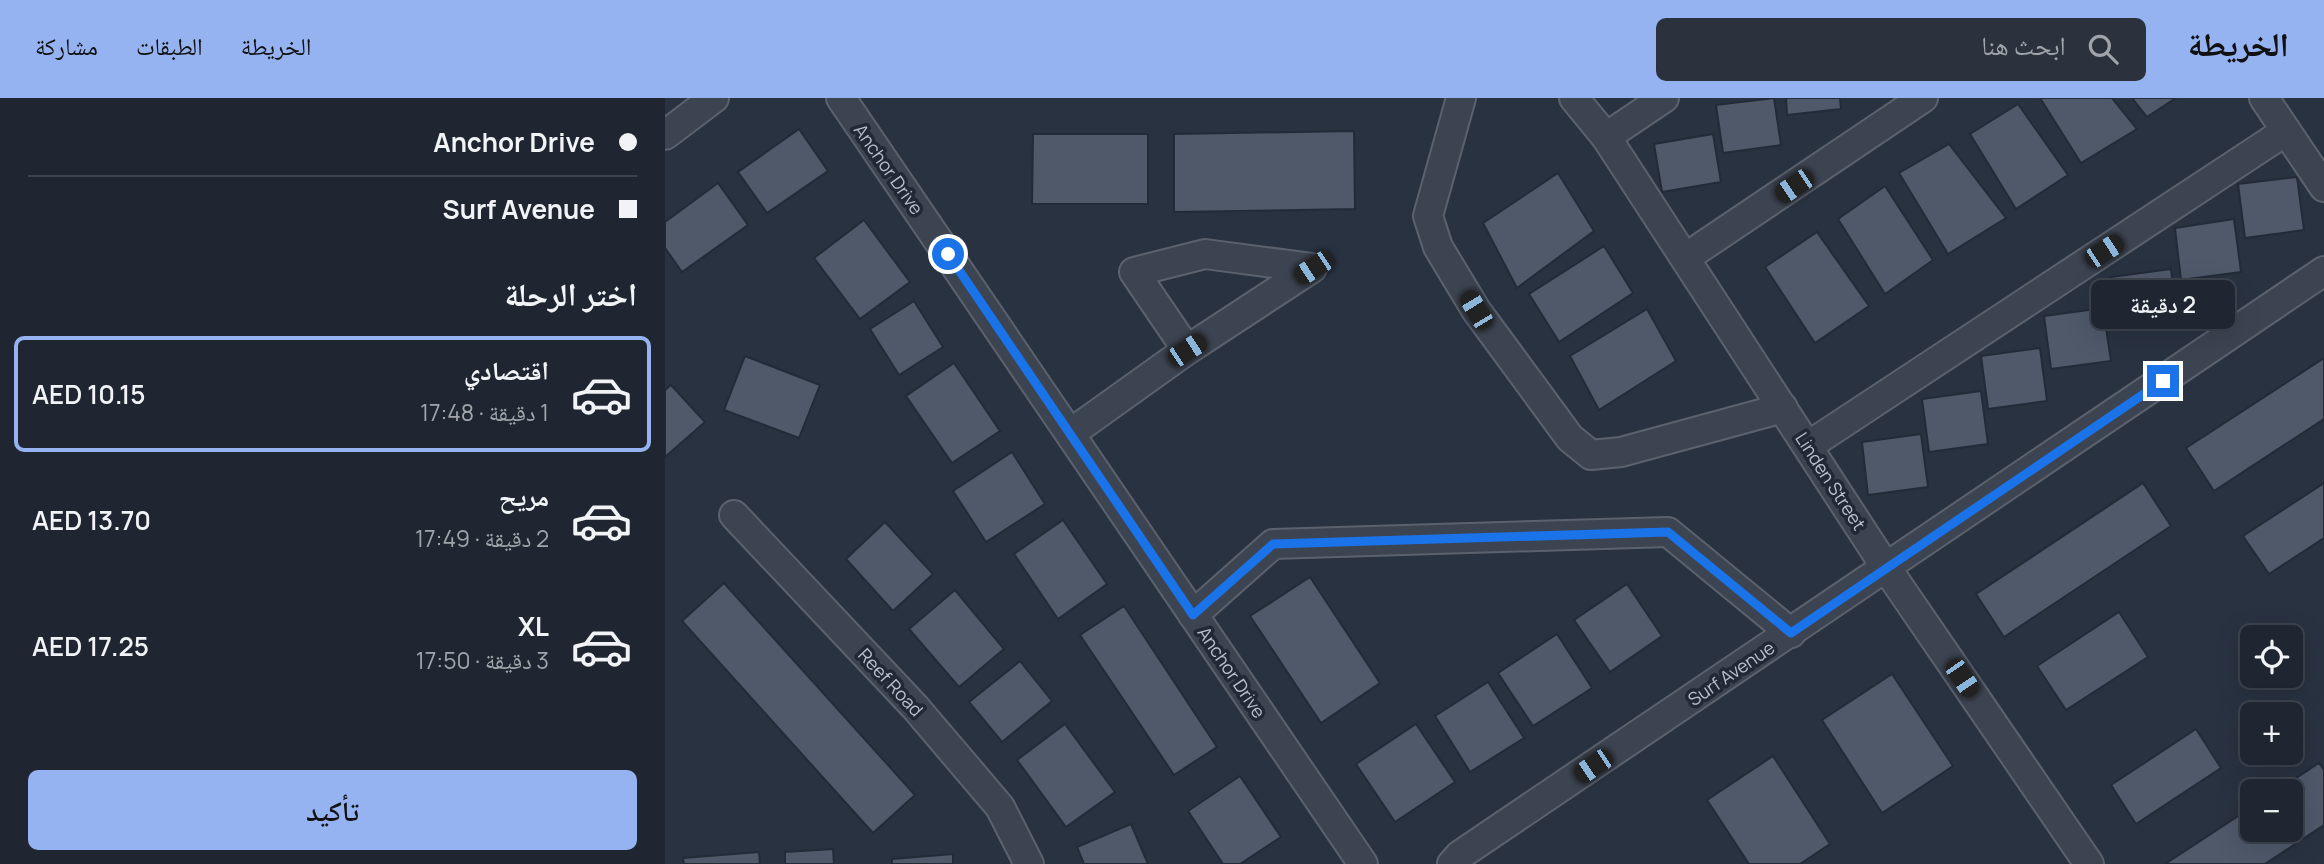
<!DOCTYPE html>
<html lang="ar">
<head>
<meta charset="utf-8">
<style>
	body { margin:0; font-family:Manrope,"Noto Naskh Arabic",sans-serif; background:#2c323d; color:#f1f3f6; direction:rtl; height:100vh; display:flex; flex-direction:column; font-size:26px; white-space:nowrap }
	* { box-sizing:border-box; margin:0 }
	p { font-size:23px; color:#a1a5ab }
	.icon { flex:none; width:38px; height:38px; fill:none; stroke:currentColor; stroke-width:2; stroke-linecap:round; stroke-linejoin:round }
	.map { position:relative; flex:1; overflow:hidden; direction:ltr }
	.panel { display:flex; flex-direction:column; background:#1f2631; width:665px }
	.panel>* { flex:none }
	.banner { display:grid; align-content:center; height:154px; padding:0 28px; background:#1f2631 }
	.buttons { position:absolute; left:1575px; top:527px; display:grid; gap:14px }
	.buttons a { display:grid; place-items:center; width:63px; height:63px; border-radius:10px; background:#1f2631; box-shadow:0 7px 28px #0002,0 0 0 2px #3c434d; font-size:35px }
	.end { position:absolute; width:32px; height:32px; margin:-16px; border:9px solid #1a73e8; background:#fff; box-shadow:0 0 0 4px #fff }
	.from { border-radius:50% }
	.bubble { position:absolute; height:49px; border-radius:10px; background:#1f2631; box-shadow:0 7px 28px #0002,0 0 0 2px #3c434d; font-size:23px; font-weight:600; line-height:49px; text-align:center; direction:rtl }
	.car { position:absolute; width:21px; height:42px; margin:-21px -10px; border-radius:9px; box-shadow:0 0 5px 2px #0007; background:linear-gradient(#222 24%,#8ab4d8 0 40%,#222 0 76%,#8ab4d8 0 86%,#222 0) }
	.banner b { display:flex; align-items:center; gap:24px; height:66px; font-size:26px }
	.banner b+b { border-top:2px solid #3c434d }
	.banner i { width:18px; height:18px; background:#f1f3f6 }
	ul { padding:0; list-style:none }
	li { display:flex; align-items:center; gap:21px; height:116px; margin:0 14px 10px; padding:0 14px; border:4px solid transparent; border-radius:10px }
	li div { flex:1 }
	li b { display:block; font-size:26px }
	li em { font-style:normal; font-weight:600 }
	li.current { border-color:#95b2f1 }
	li>.icon { width:63px; height:63px; stroke-width:1.5 }
	h2 { padding:0 28px; font-size:32px; line-height:84px }
	.button { display:flex; gap:14px; margin-top:auto; padding:14px 28px }
	.button a { flex:1; height:80px; border-radius:10px; background:#95b2f1; color:#111; font-size:28px; font-weight:600; line-height:80px; text-align:center }
	header { display:flex; align-items:center; gap:42px; box-sizing:border-box; height:98px; padding:0 35px; background:#95b2f1; color:#111 }
	header strong { font-size:33px }
	nav { display:flex; gap:38px; margin-inline-start:auto; font-size:24px }
	.search { width:490px; height:63px; background:#2c323d; display:flex; align-items:center; gap:18px; box-sizing:border-box; padding:0 24px; border-radius:10px; color:#a1a5ab; font-size:26px }
	main { display:flex; flex:1; min-height:0 }
	.map>svg:first-child { display:block }
	.building { fill:#4f596a; stroke:#232b38; stroke-width:2 }
	.lines { fill:none; stroke-linecap:round; stroke-linejoin:round }
	.minor-casing { stroke:#5b626e; stroke-width:32 }
	.minor { stroke:#3d4451; stroke-width:28 }
	.route { stroke:#1a73e8; stroke-width:9 }
	.labels { text-anchor:middle; dominant-baseline:central; stroke-width:7; stroke-linejoin:round; paint-order:stroke }
	.street-label { font-size:18px; fill:#bac0cb; stroke:#212936 }
</style>
</head>
<body>
<header>
<strong>الخريطة</strong>
<div class="search"><svg class="icon" aria-label="search" viewBox="0 0 24 24"><circle cx="10" cy="10" r="6"/><path d="M15 15l6 6"/></svg>ابحث هنا</div>
<nav><a>الخريطة</a><a>الطبقات</a><a>مشاركة</a></nav>
</header>
<main>
<div class="map">
<svg width="1659" height="766" viewBox="0 0 1659 766">
	<rect width="100%" height="100%" fill="#293241"/>
	<g class="building">
		<path d="M1109,0L1116,47L1058,55L1051,7Z"/>
		<path d="M1121,0H1175L1176,11L1122,17Z"/>
		<path d="M1375,0H1447L1472,31L1416,65Z"/>
		<path d="M1467,0H1511L1482,19Z"/>
		<path d="M1353,6L1403,77L1351,111L1305,36Z"/>
		<path d="M134,31L163,73L102,115L73,74Z"/>
		<path d="M689,33L690,111L509,114V36Z"/>
		<path d="M368,36H483V106H367Z"/>
		<path d="M1048,36L1056,84L997,94L989,46Z"/>
		<path d="M1284,46L1341,120L1283,156L1234,75Z"/>
		<path d="M893,75L929,133L852,190L818,125Z"/>
		<path d="M1632,79L1639,132L1580,140L1573,86Z"/>
		<path d="M53,85L83,127L17,174L0,150V124Z"/>
		<path d="M1220,88L1268,162L1220,196L1173,121Z"/>
		<path d="M1569,121L1576,174L1516,182L1510,130Z"/>
		<path d="M199,122L245,184L195,221L149,160Z"/>
		<path d="M1152,134L1204,208L1150,245L1100,169Z"/>
		<path d="M939,148L968,195L894,244L864,196Z"/>
		<path d="M1506,171L1512,223L1453,232L1446,179Z"/>
		<path d="M249,203L278,249L234,277L205,231Z"/>
		<path d="M1438,210L1446,263L1386,271L1379,218Z"/>
		<path d="M982,211L1011,263L934,312L905,258Z"/>
		<path d="M1375,250L1382,303L1323,311L1316,258Z"/>
		<path d="M80,258L155,287L134,340L59,312Z"/>
		<path d="M1659,260V321L1549,393L1521,350Z"/>
		<path d="M289,265L335,333L287,365L241,298Z"/>
		<path d="M6,287L40,324L0,359V292Z"/>
		<path d="M1316,293L1323,346L1264,354L1257,301Z"/>
		<path d="M1256,336L1263,389L1203,397L1197,344Z"/>
		<path d="M347,354L380,406L321,444L288,393Z"/>
		<path d="M1478,385L1506,428L1339,539L1311,496Z"/>
		<path d="M1659,385V440L1604,476L1578,438Z"/>
		<path d="M398,422L442,486L393,521L349,456Z"/>
		<path d="M220,424L268,476L228,513L181,461Z"/>
		<path d="M645,479L715,585L656,625L585,518Z"/>
		<path d="M59,485L250,697L208,735L17,523Z"/>
		<path d="M962,486L997,538L945,574L909,522Z"/>
		<path d="M290,492L339,551L294,589L244,531Z"/>
		<path d="M459,508L552,649L509,677L415,537Z"/>
		<path d="M1454,514L1483,559L1401,612L1372,568Z"/>
		<path d="M892,536L927,590L868,628L833,575Z"/>
		<path d="M355,563L387,603L337,644L304,604Z"/>
		<path d="M1227,576L1288,668L1217,715L1157,622Z"/>
		<path d="M823,584L859,640L805,674L770,618Z"/>
		<path d="M400,626L450,694L401,729L352,662Z"/>
		<path d="M751,626L790,684L730,724L691,666Z"/>
		<path d="M1531,631L1556,670L1471,726L1446,687Z"/>
		<path d="M1108,658L1165,746L1135,766H1084L1042,702Z"/>
		<path d="M1654,665L1659,672V727L1600,766H1500L1587,709V732H1626V693H1611Z"/>
		<path d="M575,678L616,739L575,766H558L523,713Z"/>
		<path d="M466,726L483,766H419L412,749Z"/>
		<path d="M168,751L169,766H120V754Z"/>
		<path d="M94,754L95,766H19L18,760Z"/>
		<path d="M288,756V766H227V761Z"/>
	</g>
	<g class="lines">
		<defs>
			<g id="minor">
				<path d="M176,0L698,766"/>
				<path d="M796,0L763,118L773,149L811,212L905,340L926,357L956,354L1118,310"/>
				<path d="M909,0L941,39L1222,471L1424,766"/>
				<path d="M1599,0L1659,89"/>
				<path d="M0,37L49,0"/>
				<path d="M941,39L999,0"/>
				<path d="M1020,160L1258,0"/>
				<path d="M406,335L522,252L647,170L540,156L469,174L522,252"/>
				<path d="M1143,348L1621,33"/>
				<path d="M69,417L250,609L335,709L364,766"/>
				<path d="M528,517L608,446L1003,434L1126,535"/>
				<path d="M787,766L795,757L1659,173"/>
			</g>
		</defs>
		<use href="#minor" class="minor-casing"/>
		<use href="#minor" class="minor"/>
	</g>
	<g class="lines">
		<path class="route" d="M283,156L528,517L608,446L1003,434L1126,535L1498,283"/>
	</g>
	<g class="labels">
		<g class="street-label">
			<text transform="translate(224 71) rotate(55)">Anchor Drive</text>
			<text transform="translate(1166 383) rotate(57)">Linden Street</text>
			<text transform="translate(567 574) rotate(56)">Anchor Drive</text>
			<text transform="translate(1066 575) rotate(-34)">Surf Avenue</text>
			<text transform="translate(226 584) rotate(47)">Reef Road</text>
		</g>
	</g>
</svg>
<div class="buttons">
<a><svg class="icon" aria-label="locate" viewBox="0 0 24 24"><circle cx="12" cy="12" r="6"/><path d="M12 2v4M12 18v4M2 12h4M18 12h4"/></svg></a>
<a>+</a>
<a>−</a>
</div>
<i class="end from" style="left:283px;top:156px"></i>
<i class="end" style="left:1498px;top:283px"></i>
<div class="bubble" style="left:1426px;top:182px;width:144px">2 دقيقة</div>
<i class="car" style="left:1129px;top:88px;rotate:236deg"></i>
<i class="car" style="left:1439px;top:153px;rotate:57deg"></i>
<i class="car" style="left:648px;top:170px;rotate:237deg"></i>
<i class="car" style="left:811px;top:212px;rotate:329deg"></i>
<i class="car" style="left:522px;top:252px;rotate:57deg"></i>
<i class="car" style="left:1297px;top:580px;rotate:146deg"></i>
<i class="car" style="left:928px;top:668px;rotate:236deg"></i>
</div>
<section class="panel">
<div class="banner">
<b><i class="from"></i>Anchor Drive</b>
<b><i></i>Surf Avenue</b>
</div>
<h2>اختر الرحلة</h2>
<ul>
<li class="current"><svg class="icon" aria-label="car" viewBox="0 0 24 24"><path d="M5 17H2v-5l4-1 3-4h7l3 4 3 1v5h-3M9 17h6M6 11h13"/><circle cx="7" cy="17" r="2"/><circle cx="17" cy="17" r="2"/></svg><div><b>اقتصادي</b><p>1 دقيقة · 17:48</p></div><em>AED 10.15</em></li>
<li><svg class="icon" aria-label="car" viewBox="0 0 24 24"><path d="M5 17H2v-5l4-1 3-4h7l3 4 3 1v5h-3M9 17h6M6 11h13"/><circle cx="7" cy="17" r="2"/><circle cx="17" cy="17" r="2"/></svg><div><b>مريح</b><p>2 دقيقة · 17:49</p></div><em>AED 13.70</em></li>
<li><svg class="icon" aria-label="car" viewBox="0 0 24 24"><path d="M5 17H2v-5l4-1 3-4h7l3 4 3 1v5h-3M9 17h6M6 11h13"/><circle cx="7" cy="17" r="2"/><circle cx="17" cy="17" r="2"/></svg><div><b>XL</b><p>3 دقيقة · 17:50</p></div><em>AED 17.25</em></li>
</ul>
<div class="button"><a>تأكيد</a></div>
</section>
</main>
</body>
</html>
